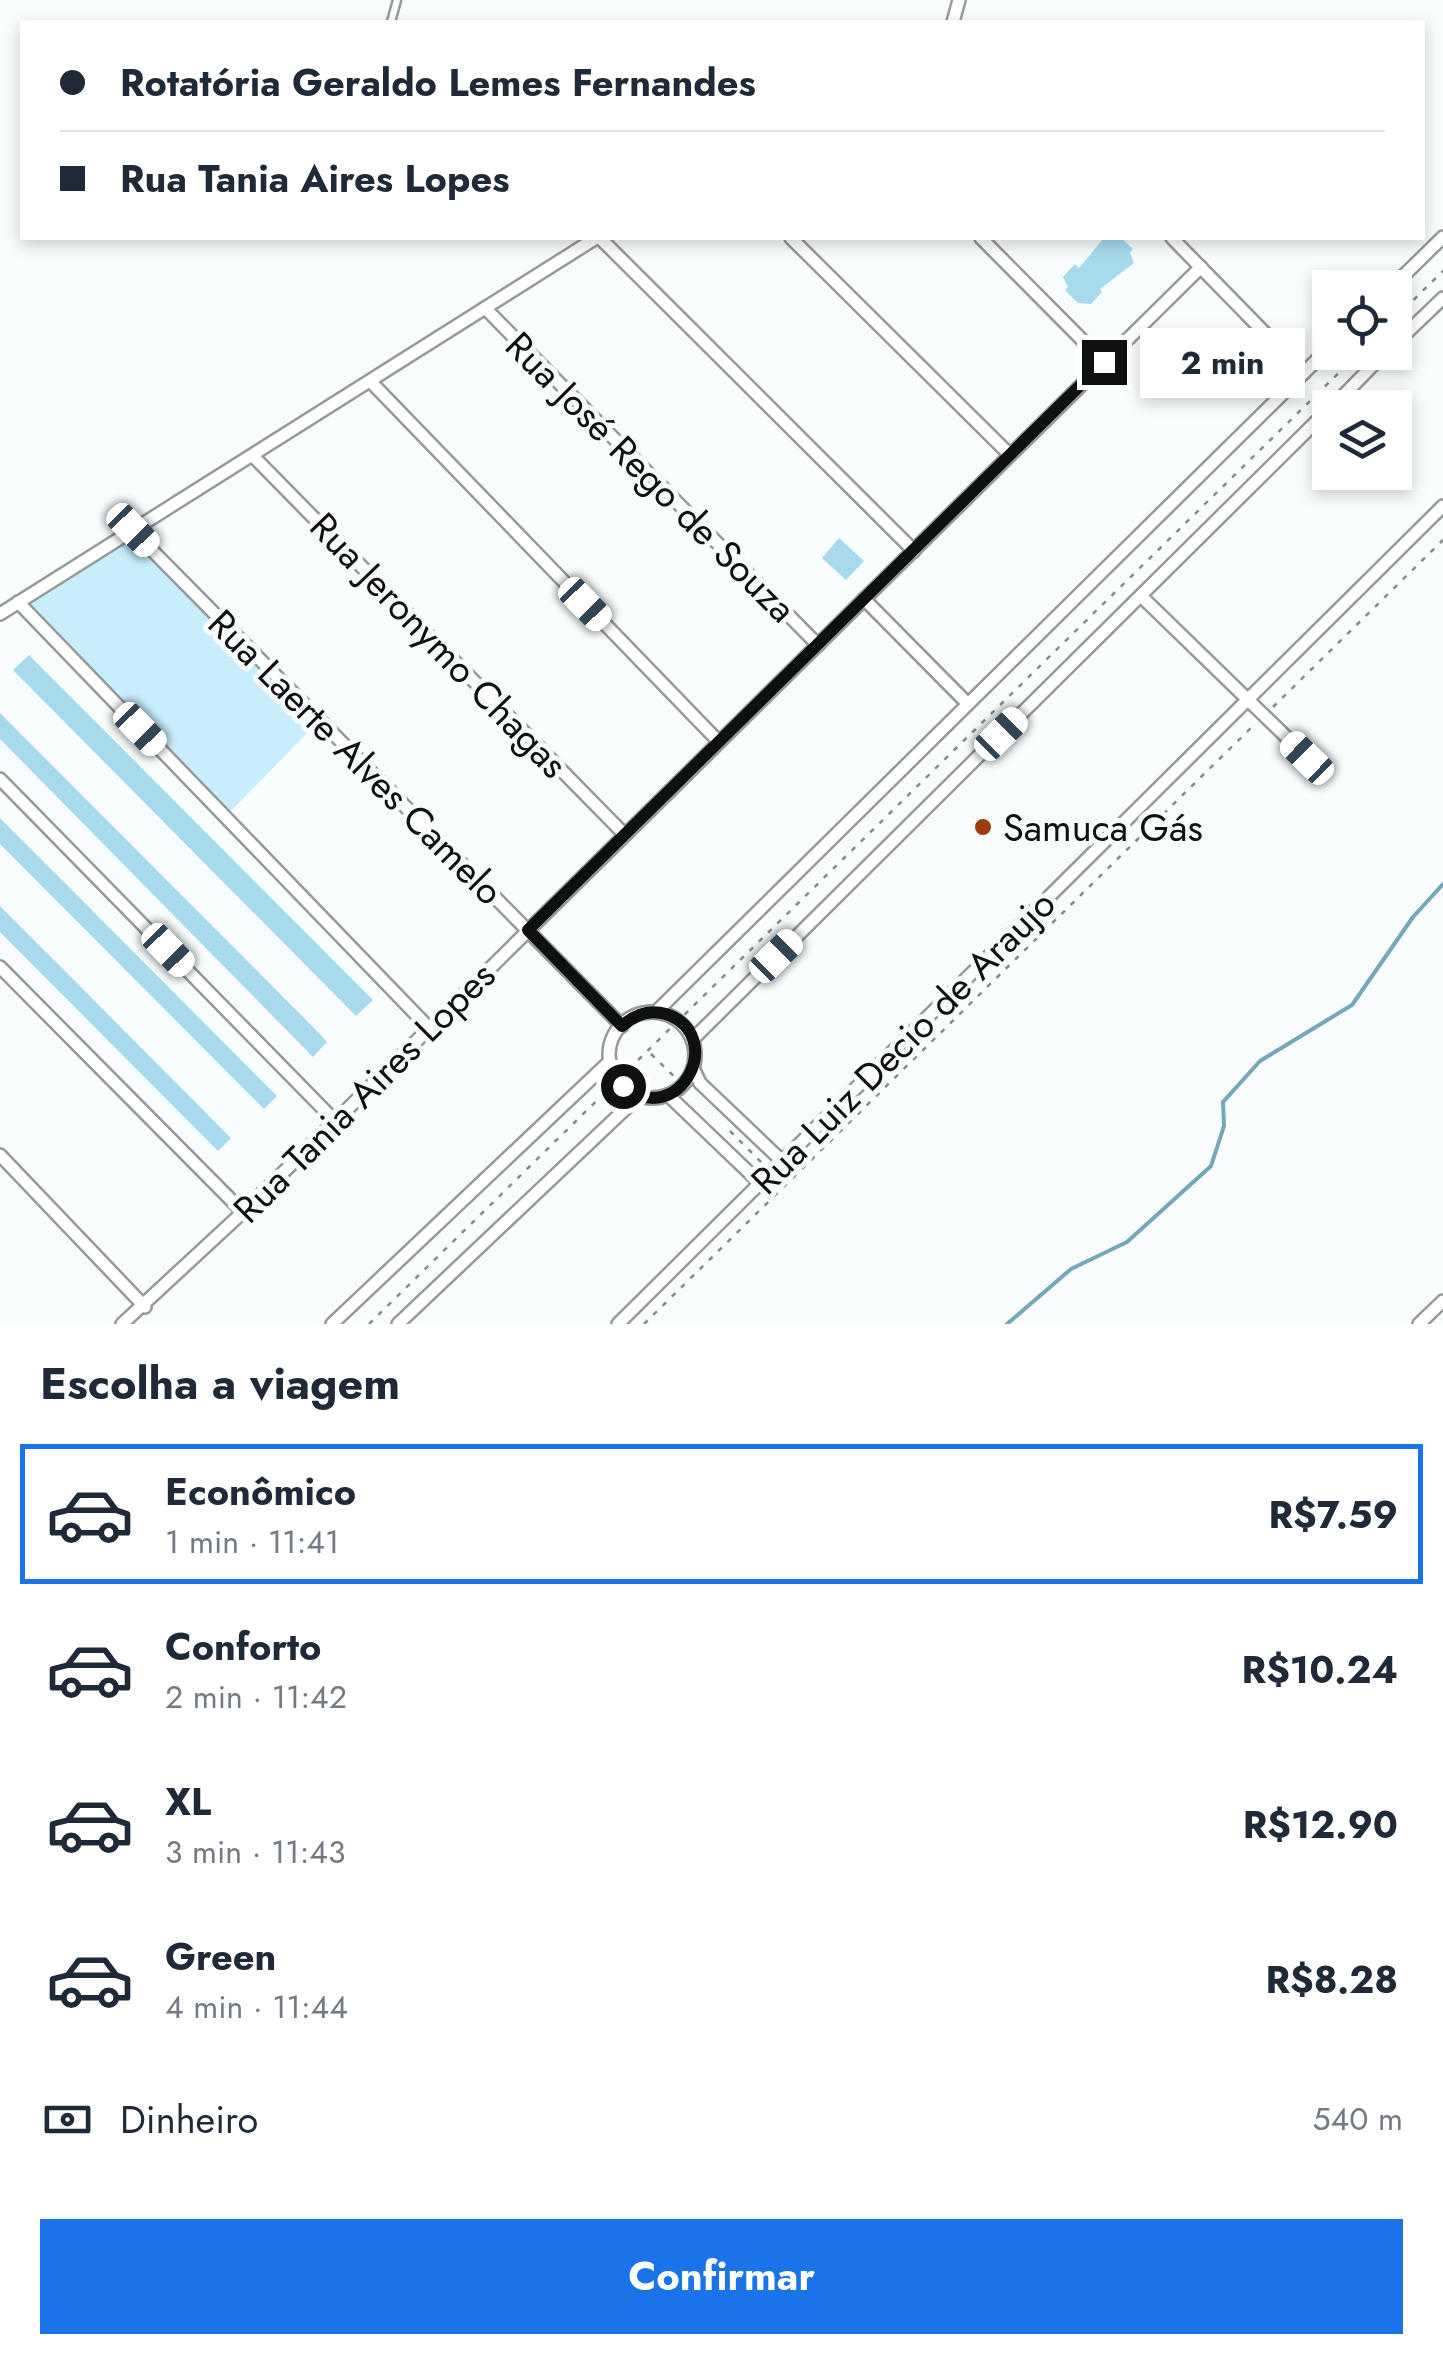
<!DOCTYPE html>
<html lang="pt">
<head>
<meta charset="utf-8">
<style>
	body { margin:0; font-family:Jost,sans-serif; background:#f2f2f3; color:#1f2937; height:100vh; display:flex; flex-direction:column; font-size:38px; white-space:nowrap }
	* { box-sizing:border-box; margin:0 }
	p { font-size:32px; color:#747a83 }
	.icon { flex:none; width:55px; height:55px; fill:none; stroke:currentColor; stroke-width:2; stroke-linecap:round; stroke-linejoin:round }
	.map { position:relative; height:1324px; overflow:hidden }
	.drawer { display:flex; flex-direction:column; background:#fff; flex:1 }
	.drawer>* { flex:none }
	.guide { position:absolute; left:20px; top:20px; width:1405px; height:220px; border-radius:0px; box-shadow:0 5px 15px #0003; display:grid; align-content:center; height:220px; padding:0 40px; background:#fff }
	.fabs { position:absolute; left:1312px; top:270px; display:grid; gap:20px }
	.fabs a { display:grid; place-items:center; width:100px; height:100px; border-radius:0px; background:#fff; box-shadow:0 5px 15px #0003; font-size:50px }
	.end { position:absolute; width:45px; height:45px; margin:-22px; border:12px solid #0f1011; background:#fff; box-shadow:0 0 0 5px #fff }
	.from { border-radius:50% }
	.bubble { position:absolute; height:70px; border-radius:0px; background:#fff; box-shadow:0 5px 15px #0003; font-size:32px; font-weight:700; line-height:70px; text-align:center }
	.car { position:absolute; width:30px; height:60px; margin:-30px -15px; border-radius:12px; box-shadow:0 0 8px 2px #0007; background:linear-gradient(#fff 24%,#345 0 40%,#fff 0 76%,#345 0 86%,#fff 0) }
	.guide b { display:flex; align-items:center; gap:35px; height:95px; font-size:38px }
	.guide b+b { border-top:2px solid #e0e1e3 }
	.guide i { width:25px; height:25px; background:#1f2937 }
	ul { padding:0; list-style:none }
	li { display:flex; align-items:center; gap:30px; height:140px; margin:0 20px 15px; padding:0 20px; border:5px solid transparent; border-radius:0px }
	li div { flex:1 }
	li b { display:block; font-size:38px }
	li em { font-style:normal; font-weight:700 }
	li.selected { border-color:#1a73e8 }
	li>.icon { width:90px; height:90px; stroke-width:1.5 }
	h2 { padding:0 40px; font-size:45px; line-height:120px }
	.pay { display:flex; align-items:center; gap:25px; height:110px; padding:0 40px; font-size:38px }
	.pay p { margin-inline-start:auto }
	.action { display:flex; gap:20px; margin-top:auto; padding:20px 40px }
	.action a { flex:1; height:115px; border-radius:0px; background:#1a73e8; color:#fff; font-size:40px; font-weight:700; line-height:115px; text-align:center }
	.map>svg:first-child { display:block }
	.green { fill:#c8eefc }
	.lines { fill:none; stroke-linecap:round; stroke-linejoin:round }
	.stream { stroke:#74a7b8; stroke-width:4 }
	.building { fill:#a6daec }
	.service-casing { stroke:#969a9b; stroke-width:11 }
	.minor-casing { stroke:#969a9b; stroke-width:16 }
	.path { stroke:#87898a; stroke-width:2.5; stroke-dasharray:5 8; stroke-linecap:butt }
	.service { stroke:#fff; stroke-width:6 }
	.minor { stroke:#fff; stroke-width:11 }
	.route { stroke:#0f1011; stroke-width:12 }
	.poi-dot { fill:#a03b0c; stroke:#f8fcfd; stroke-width:4 }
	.labels { text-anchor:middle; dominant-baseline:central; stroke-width:10; stroke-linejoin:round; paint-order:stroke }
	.street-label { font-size:38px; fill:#0f1011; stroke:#f8fcfd }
	.poi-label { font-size:38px; fill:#0f1011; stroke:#f8fcfd; text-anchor:start }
</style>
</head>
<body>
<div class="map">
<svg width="1443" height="1324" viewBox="0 0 1443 1324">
	<rect width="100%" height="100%" fill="#f8fcfd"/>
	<path class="green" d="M133,531L320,720L225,817L18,602Z"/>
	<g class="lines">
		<path class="stream" d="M1007,1324L1071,1269L1127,1242L1211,1166L1224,1126L1223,1102L1260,1061L1352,1005L1413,917L1443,884"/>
	</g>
	<g class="building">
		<path d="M1104,238H1121L1133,249L1130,253L1134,263L1100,289L1102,292L1091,304L1078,303L1065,290L1068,287L1063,277L1075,264L1079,268Z"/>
		<path d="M839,538L864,561L846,580L822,558Z"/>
		<path d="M29,655L373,1000L356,1016L13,670Z"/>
		<path d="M0,713L316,1030L327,1042L313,1057L0,739Z"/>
		<path d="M0,818L277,1096L264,1109L0,844Z"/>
		<path d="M0,906L231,1138L218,1151L0,932Z"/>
	</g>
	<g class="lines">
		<defs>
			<path id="service" d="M391,22L397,0"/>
			<g id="minor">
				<path d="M953,22L959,0"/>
				<path d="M600,238L914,551"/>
				<path d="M791,238L1010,455"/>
				<path d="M981,238L1104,362"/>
				<path d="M1172,238L1304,373"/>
				<path d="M1391,288L1443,237"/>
				<path d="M485,308L818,645"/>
				<path d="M1395,344L1443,298"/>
				<path d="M371,382L719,742"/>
				<path d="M1331,408L1386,352"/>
				<path d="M253,456L625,835"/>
				<path d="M133,531L622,1026"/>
				<path d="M1141,596L1307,757"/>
				<path d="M864,599L968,704"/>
				<path d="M18,602L430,1029"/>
				<path d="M0,614L596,238"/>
				<path d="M0,779L335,1121"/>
				<path d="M0,967L243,1212"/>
				<path d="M656,1012L1330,347"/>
				<circle cx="652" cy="1055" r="43"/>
				<path d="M692,1040L1330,408"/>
				<path d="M693,1068L700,1083L782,1161"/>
				<path d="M668,1095L760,1183"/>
				<path d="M0,1155L145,1307"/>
				<path d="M122,1324L243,1212L1201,267"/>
				<path d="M332,1324L610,1061"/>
				<path d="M398,1324L639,1096"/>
				<path d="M618,1324L1443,506"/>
				<path d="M1419,1324L1443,1301"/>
			</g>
		</defs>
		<use href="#service" class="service-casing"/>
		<use href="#minor" class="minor-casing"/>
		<g class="path">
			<path d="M1395,318L1443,271"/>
			<path d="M1273,707L1443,540"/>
			<path d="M651,1054L688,1090"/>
			<path d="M730,1131L763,1164"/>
			<path d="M369,1324L1360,352"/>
			<path d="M644,1324L1256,723"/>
		</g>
		<use href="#service" class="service"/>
		<use href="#minor" class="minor"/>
	</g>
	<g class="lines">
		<path class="route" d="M623,1086C680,1131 728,1035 666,1014C649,1009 634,1015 622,1026L528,930L1104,362"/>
	</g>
	<circle class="poi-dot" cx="983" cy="827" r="10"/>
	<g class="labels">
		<g class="street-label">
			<text transform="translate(651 477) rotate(45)">Rua José Rego de Souza</text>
			<text transform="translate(439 645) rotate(46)">Rua Jeronymo Chagas</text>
			<text transform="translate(356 757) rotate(45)">Rua Laerte Alves Camelo</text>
			<text transform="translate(903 1042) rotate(-45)">Rua Luiz Decio de Araujo</text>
			<text transform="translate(364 1092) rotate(-45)">Rua Tania Aires Lopes</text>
		</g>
		<g class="poi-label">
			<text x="1003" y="827">Samuca Gás</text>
		</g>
	</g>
</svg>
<div class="fabs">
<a><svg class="icon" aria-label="locate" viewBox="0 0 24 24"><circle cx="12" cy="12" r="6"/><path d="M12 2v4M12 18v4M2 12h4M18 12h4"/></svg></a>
<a><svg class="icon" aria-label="layers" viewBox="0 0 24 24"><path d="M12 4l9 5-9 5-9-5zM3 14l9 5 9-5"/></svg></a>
</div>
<i class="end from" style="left:623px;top:1086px"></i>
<i class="end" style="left:1104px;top:362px"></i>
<div class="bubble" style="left:1140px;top:328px;width:165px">2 min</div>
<i class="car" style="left:133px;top:530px;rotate:136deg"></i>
<i class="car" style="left:585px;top:604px;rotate:136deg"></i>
<i class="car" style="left:140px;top:729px;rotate:136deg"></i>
<i class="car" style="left:1001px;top:734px;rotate:45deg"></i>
<i class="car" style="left:1307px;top:758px;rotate:314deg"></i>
<i class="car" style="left:168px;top:950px;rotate:136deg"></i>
<i class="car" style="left:776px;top:956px;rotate:45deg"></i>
<div class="guide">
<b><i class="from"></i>Rotatória Geraldo Lemes Fernandes</b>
<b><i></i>Rua Tania Aires Lopes</b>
</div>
</div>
<section class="drawer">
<h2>Escolha a viagem</h2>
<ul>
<li class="selected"><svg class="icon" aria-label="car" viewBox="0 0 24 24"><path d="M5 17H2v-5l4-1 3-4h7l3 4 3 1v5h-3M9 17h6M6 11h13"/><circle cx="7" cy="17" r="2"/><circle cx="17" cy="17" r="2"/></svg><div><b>Econômico</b><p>1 min · 11:41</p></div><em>R$7.59</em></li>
<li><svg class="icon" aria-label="car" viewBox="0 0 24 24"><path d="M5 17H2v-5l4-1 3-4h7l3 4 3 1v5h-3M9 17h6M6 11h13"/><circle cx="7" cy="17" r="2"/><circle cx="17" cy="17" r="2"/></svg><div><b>Conforto</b><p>2 min · 11:42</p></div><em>R$10.24</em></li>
<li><svg class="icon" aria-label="car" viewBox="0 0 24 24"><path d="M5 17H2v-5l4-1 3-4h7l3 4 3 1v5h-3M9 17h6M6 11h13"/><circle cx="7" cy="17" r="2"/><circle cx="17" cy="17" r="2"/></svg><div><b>XL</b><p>3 min · 11:43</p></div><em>R$12.90</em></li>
<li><svg class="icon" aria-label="car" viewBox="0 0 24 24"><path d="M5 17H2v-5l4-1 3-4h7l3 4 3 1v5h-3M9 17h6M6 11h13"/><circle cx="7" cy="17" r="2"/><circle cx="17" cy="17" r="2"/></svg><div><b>Green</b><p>4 min · 11:44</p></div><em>R$8.28</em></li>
</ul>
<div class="pay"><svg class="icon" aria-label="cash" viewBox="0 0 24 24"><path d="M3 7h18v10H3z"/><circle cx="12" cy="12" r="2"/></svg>Dinheiro<p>540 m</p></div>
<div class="action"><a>Confirmar</a></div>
</section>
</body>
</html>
